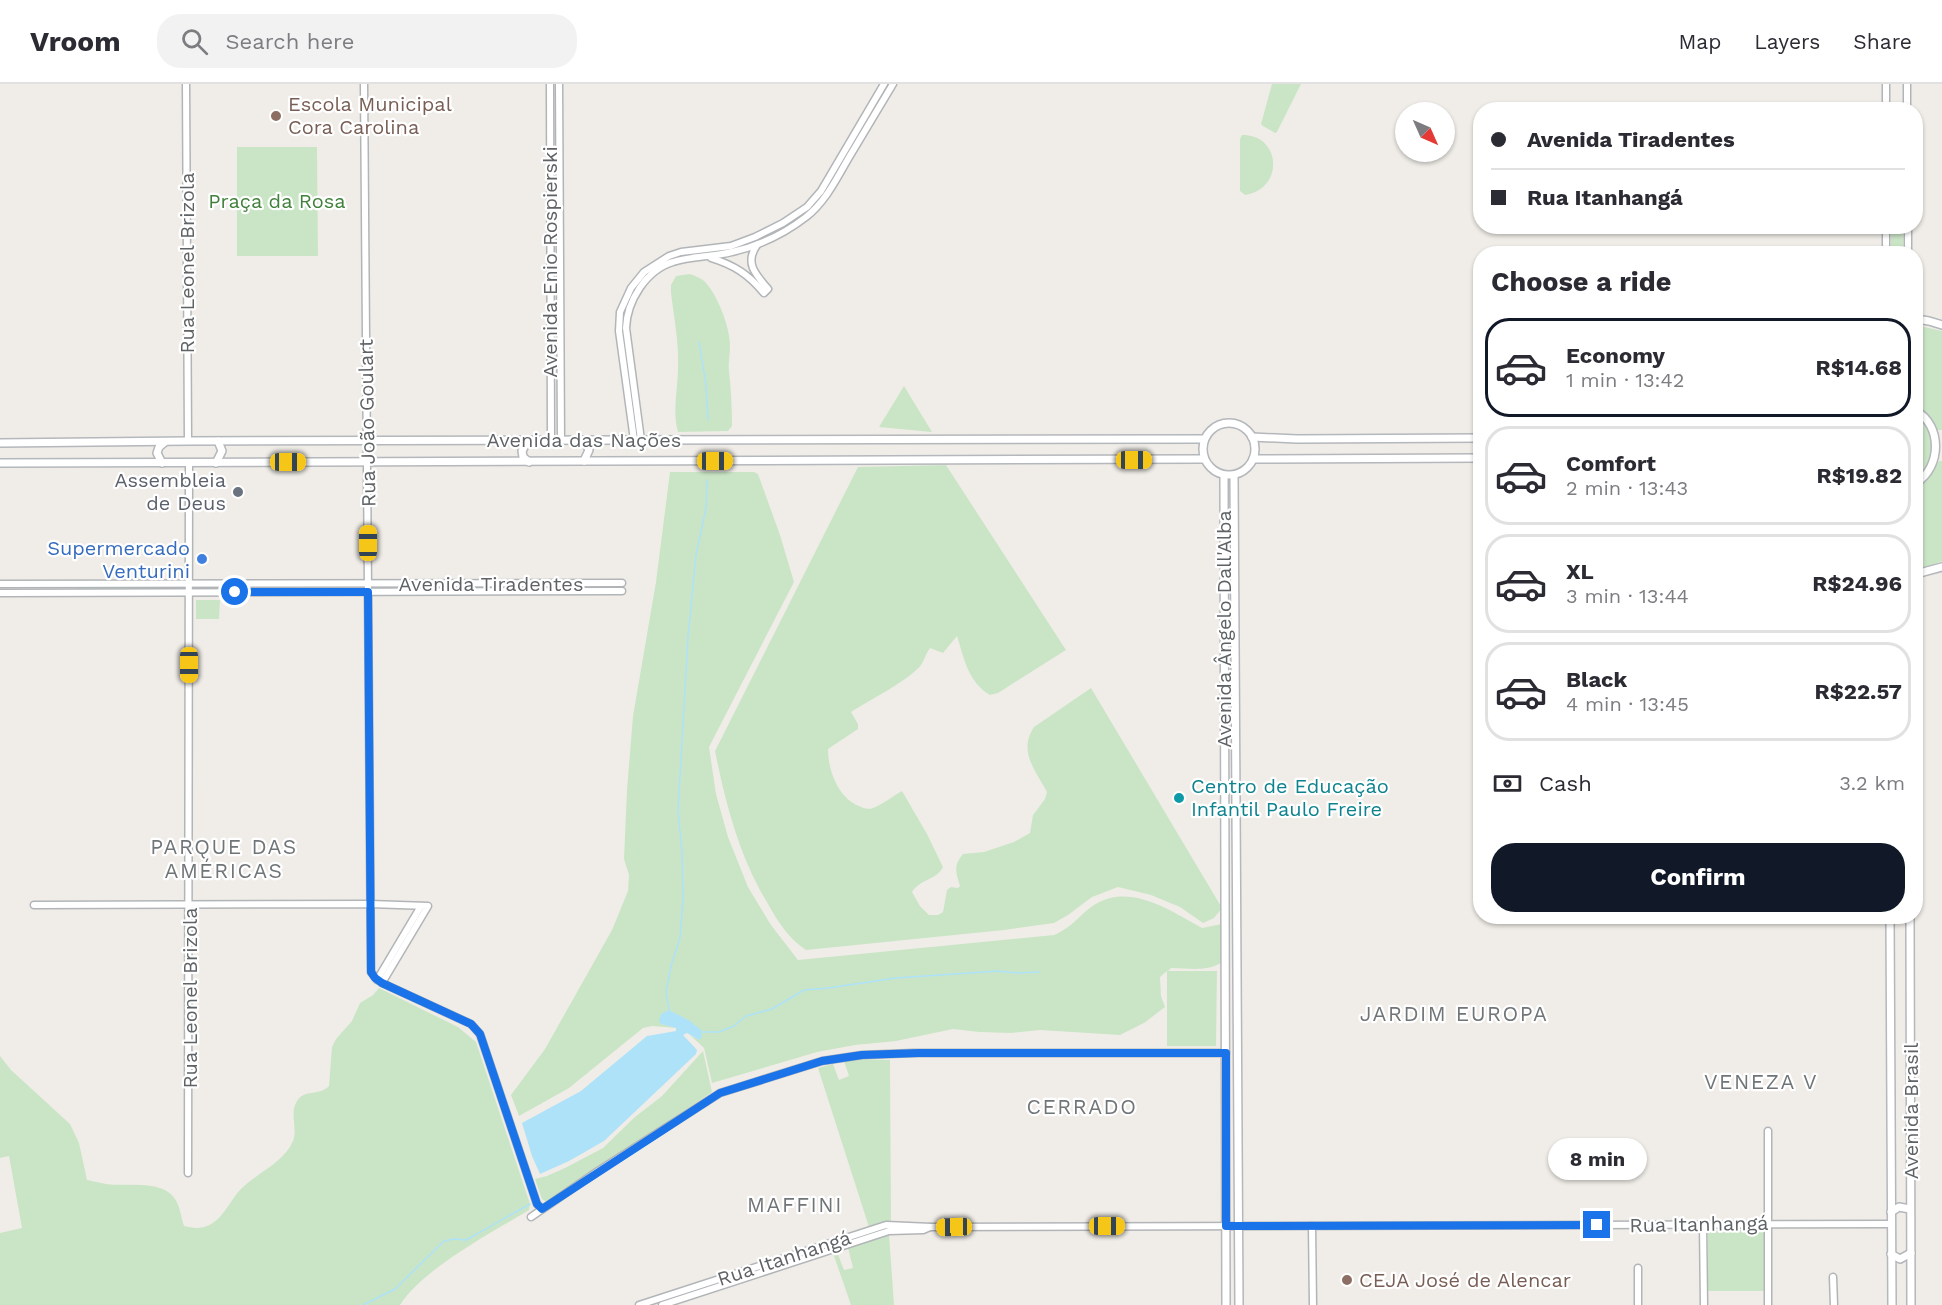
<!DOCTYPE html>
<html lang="en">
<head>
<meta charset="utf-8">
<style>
	body { margin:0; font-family:"Work Sans",sans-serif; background:#f2f2f3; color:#2b2b33; height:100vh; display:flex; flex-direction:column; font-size:22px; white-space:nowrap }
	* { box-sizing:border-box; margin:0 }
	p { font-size:20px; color:#7c7c81 }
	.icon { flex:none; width:33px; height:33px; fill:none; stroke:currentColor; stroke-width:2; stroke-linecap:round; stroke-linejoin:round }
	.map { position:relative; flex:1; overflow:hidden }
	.drawer { position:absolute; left:1473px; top:162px; width:450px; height:678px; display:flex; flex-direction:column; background:#fff; border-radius:24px; box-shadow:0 2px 4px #0004 }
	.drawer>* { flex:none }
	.top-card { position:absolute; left:1473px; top:18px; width:450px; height:132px; border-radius:24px; box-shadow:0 2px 4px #0004; display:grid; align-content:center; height:132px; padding:0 18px; background:#fff }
	.needle { width:39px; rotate:135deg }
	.fabs { position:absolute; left:1395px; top:18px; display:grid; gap:12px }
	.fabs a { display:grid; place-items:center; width:60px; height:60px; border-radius:50%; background:#fff; box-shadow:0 2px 4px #0004; font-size:30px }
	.end { position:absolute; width:27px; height:27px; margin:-14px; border:8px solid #1a73e8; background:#fff; box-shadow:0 0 0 3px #fff }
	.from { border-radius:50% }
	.bubble { position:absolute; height:42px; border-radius:21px; background:#fff; box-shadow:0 2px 4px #0004; font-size:20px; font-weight:700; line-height:42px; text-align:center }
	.car { position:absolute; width:18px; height:36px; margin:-18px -9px; border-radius:8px; box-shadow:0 0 4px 2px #0007; background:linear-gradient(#f5c518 24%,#345 0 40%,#f5c518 0 76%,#345 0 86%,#f5c518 0) }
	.top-card b { display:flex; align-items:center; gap:21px; height:57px; font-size:22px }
	.top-card b+b { border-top:2px solid #e1e1e2 }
	.top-card i { width:15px; height:15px; background:#2b2b33 }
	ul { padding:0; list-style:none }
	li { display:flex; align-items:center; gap:18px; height:99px; margin:0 12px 9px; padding:0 6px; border:3px solid #e1e1e2; border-radius:24px }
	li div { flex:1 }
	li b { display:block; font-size:22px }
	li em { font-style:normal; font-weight:700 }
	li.on { border-color:#111827 }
	li>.icon { width:54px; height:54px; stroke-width:1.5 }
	h2 { padding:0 18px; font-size:27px; line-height:72px }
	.pay { display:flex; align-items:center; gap:15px; height:66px; padding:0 18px; font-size:22px }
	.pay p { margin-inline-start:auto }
	.primary-button { display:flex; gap:12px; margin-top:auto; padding:12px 18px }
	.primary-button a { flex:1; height:69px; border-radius:24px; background:#111827; color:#fff; font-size:24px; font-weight:700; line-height:69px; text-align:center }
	header { display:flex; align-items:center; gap:36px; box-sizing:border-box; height:84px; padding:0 30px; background:#fff; border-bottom:2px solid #e1e1e2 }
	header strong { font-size:28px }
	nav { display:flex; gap:33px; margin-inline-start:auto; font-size:21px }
	.search { width:420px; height:54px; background:#f2f2f3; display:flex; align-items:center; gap:15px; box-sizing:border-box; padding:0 21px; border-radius:24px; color:#7c7c81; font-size:22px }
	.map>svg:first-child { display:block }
	.green { fill:#cae5c6 }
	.water { fill:#aee2f9 }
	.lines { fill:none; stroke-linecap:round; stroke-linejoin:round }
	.stream { stroke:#aee2f9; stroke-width:1.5 }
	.tertiary-casing { stroke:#b2b5b8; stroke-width:9 }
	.secondary-casing { stroke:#b4b7bb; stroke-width:10 }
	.tertiary { stroke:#fff; stroke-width:6 }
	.secondary { stroke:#fff; stroke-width:7 }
	.route { stroke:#1a73e8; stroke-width:8 }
	.education-dot { fill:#8d6e63; stroke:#fff; stroke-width:2 }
	.worship-dot { fill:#6b7280; stroke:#fff; stroke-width:2 }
	.shop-dot { fill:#3f7fe0; stroke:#fff; stroke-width:2 }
	.culture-dot { fill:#0f9aa8; stroke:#fff; stroke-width:2 }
	.labels { text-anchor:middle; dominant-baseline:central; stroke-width:4.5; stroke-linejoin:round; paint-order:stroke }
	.education-label { font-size:20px; fill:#785e54; stroke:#fff; text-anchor:start }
	.park-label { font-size:20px; fill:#41813b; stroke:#fff }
	.street-label { font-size:20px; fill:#5f6366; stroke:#fff }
	.worship-label { font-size:20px; fill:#5b616d; stroke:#fff; text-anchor:end }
	.shop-label { font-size:20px; fill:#366cbe; stroke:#fff; text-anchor:end }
	.culture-label { font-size:20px; fill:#0d838f; stroke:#fff; text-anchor:start }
	.neighbourhood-label { font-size:21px; letter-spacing:1.5px; fill:#707578; stroke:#fff }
</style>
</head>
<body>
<header>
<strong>Vroom</strong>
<div class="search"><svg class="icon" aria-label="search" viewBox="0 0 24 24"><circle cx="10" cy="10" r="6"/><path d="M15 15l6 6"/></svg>Search here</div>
<nav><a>Map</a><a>Layers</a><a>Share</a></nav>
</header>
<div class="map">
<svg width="1942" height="1221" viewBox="0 0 1942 1221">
	<rect width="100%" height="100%" fill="#f0ede8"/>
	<g class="green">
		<path d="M1272,0H1301L1277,48L1275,49L1263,42L1261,40Z"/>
		<path d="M1242,51C1281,50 1285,105 1245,111L1240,107V55Z"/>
		<path d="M237,63H317L318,172H237Z"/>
		<rect x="1891" y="143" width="12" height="26"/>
		<path d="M690,190C695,192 702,194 706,199C718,212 731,246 730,263C730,271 728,279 729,287C731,305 732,324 732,342L728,347L678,348C672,327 678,305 678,283C679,259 674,234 671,209V201L676,192Z"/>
		<path d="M1916,241L1942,247V346H1937L1929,333L1916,323Z"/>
		<path d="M904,302L932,348L879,343Z"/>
		<path d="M1916,332C1938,347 1939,379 1916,394Z"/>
		<path d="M1939,377H1942V477L1927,483L1916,484V402L1927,396Z"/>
		<path d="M946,381L1066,566L998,609L990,611C968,598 964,574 957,552L943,569L930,564C926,569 925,575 921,581C911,595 868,617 851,628L858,640V645L828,665C828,686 838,714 859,722C863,724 868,726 873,724C882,721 893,712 902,707L927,750L943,783C937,796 920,795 912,808L920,822L929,831H938L943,828L947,806L951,803L958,804L960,802C956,789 953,782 963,770L984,768L1014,758L1030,749L1033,731L1045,715L1047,708C1035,686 1018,667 1034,643L1091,604L1222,824L1214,834L1203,839L1180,823L1151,811L1118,803L1092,813L1068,831L1054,839L1004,846L806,866C789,855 778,838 768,820C739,772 726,721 715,667L858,383Z"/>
		<path d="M670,388H754L758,390L780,451L794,498L709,663L716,710L728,753L748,803L771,841L798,876L1054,851C1073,843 1079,831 1094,821C1130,798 1171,827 1202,844L1222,840L1221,879C1205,888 1189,884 1171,884L1168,887H1217L1216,962H1167V887L1160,893L1161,912L1165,923L1144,939L1120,951L1040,946L1011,949L979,948L953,945L896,957L855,961L817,968L712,999L704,964L690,951L699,956L696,942L671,927L661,940L677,944L652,942L643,944L569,1004L519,1032L511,1011L545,965L612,846L628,807L629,791L624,775L627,706L633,632L656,498Z"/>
		<path d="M558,502V506L431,507V503Z"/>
		<rect x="76" y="503" width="109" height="4"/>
		<path d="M196,516H220L219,535H196Z"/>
		<path d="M379,904L458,943L476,958L530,1120L529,1126C491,1149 424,1184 400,1221H0V1149L22,1144L9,1072L0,1074V972L11,986L70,1040L79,1059L87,1096C93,1097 100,1099 106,1100C126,1103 162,1095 175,1115C180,1122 181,1133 184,1142C192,1144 200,1145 207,1142C221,1137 230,1118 238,1108C254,1090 283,1080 293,1057C298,1044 289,1029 297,1017C304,1005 320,1012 329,1002L332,963L336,955L352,937L360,919L373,911Z"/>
		<path d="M703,967L712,1008L550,1117H545L542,1115L535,1095L547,1092L565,1084L603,1064L635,1033L662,1012Z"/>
		<path d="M857,975L890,976L891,1137L869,1143L818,984L833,980L839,996L849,992L844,977Z"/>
		<path d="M1708,1146H1765L1766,1207H1708Z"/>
		<path d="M889,1150L894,1221H851L833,1169L837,1168L844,1186L853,1184L848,1164Z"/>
	</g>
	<path class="water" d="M669,926L690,937L701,946L702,953L699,956L687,949L683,951L697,966L696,970L604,1057L569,1077L540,1090L532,1072L522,1039L581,1007L647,952L676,947V944L661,940L659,937L661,930Z"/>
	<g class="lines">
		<g class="stream">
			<path d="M699,258L706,300L708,336"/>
			<path d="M669,926L666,908L671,882L680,854L683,814L682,767L678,727L688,553L696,471L706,424L707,396"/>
			<path d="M702,948H719L734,942L746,932L772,925L804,906L828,904L896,894L998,887L1017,889L1039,888"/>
			<path d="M363,1221L395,1205L444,1157L454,1155L466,1156L530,1120"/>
		</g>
		<defs>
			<g id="tertiary">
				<path d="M186,0L188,357"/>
				<path d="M364,0L371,888L376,894L382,899L471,940L480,950L537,1120L542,1125"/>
				<path d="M550,0L551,356"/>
				<path d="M559,0L561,356"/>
				<path d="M1886,0V26"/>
				<path d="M1907,0V26"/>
				<path d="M1886,142V170"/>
				<path d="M1908,142V170"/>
				<path d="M711,174C734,181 748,190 764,209L768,205C756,191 744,179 757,161"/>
				<path d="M634,356L619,247L620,228L631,204L644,188L669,172L681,168L731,162L755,153L783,139L807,123L821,107L884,0"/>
				<path d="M641,356L626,244C627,217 646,186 673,178C691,172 713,173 732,168C758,162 784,150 806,133C825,118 836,96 848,75C863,50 878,25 893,0"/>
				<path d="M0,500L622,499"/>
				<path d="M0,509L622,507"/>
				<path d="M34,821L370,820L428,822L382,899"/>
				<path d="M377,896L421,822"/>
				<path d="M1768,1047V1221"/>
				<path d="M188,1089L189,379"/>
				<path d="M531,1133L598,1087L720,1009L822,977L862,971L913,969H1226"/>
				<path d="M1703,1140L1704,1221"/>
				<path d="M1312,1142L1313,1221"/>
				<path d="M1833,1193L1834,1221"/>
				<path d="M639,1221L886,1141L931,1143L1891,1140"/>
				<path d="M662,1221L889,1147L923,1146L930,1143"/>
				<path d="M1638,1221V1184"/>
			</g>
			<g id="secondary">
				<path d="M1916,235L1929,237L1942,241"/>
				<path d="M1916,327C1942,341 1942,383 1916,399"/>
				<circle cx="1229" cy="365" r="26"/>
				<path d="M1252,353L1297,355L1480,354"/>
				<path d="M528,356L522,367L523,373L529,378"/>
				<path d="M0,359L188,357L1204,355"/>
				<path d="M1253,375L1480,374"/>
				<path d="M584,377L589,366L584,356"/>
				<path d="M0,379L1204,375"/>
				<path d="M162,379L157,369L159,363L165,358"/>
				<path d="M216,379L222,367L218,357"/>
				<path d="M1224,391L1226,1221"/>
				<path d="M1234,391L1239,1221"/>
				<path d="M1916,490L1942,483"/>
				<path d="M1890,832L1892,1221"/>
				<path d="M1910,832L1911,1221"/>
				<path d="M1891,1128L1899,1123L1910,1125"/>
				<path d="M1891,1170L1900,1175L1911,1169"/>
			</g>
		</defs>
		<use href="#tertiary" class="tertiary-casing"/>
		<use href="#secondary" class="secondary-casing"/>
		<use href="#tertiary" class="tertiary"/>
		<use href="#secondary" class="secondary"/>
	</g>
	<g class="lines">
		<path class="route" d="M235,508H368L371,888L375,894L382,899L471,940L480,950L537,1120L542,1125L720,1009L822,977L862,971L919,969H1226V1142L1597,1141"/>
	</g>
	<g class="education-dot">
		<circle cx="276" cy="32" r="6"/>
		<circle cx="1347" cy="1196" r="6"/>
	</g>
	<circle class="worship-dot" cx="238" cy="408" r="6"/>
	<circle class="shop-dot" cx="202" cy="475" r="6"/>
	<circle class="culture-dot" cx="1179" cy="714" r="6"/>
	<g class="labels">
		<g class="education-label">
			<text x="288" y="20">Escola Municipal<tspan x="288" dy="23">Cora Carolina</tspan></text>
			<text x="1359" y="1196">CEJA José de Alencar</text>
		</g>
		<g class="park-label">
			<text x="277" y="117">Praça da Rosa</text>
		</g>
		<g class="street-label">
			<text transform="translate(550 178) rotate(-90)">Avenida Enio Rospierski</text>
			<text transform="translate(187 179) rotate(-90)">Rua Leonel Brizola</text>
			<text transform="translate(367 339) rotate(-91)">Rua João Goulart</text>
			<text x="584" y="356">Avenida das Nações</text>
			<text x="491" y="500">Avenida Tiradentes</text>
			<text transform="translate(1224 545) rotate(-90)">Avenida Ângelo Dall'Alba</text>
			<text transform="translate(190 914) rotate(-90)">Rua Leonel Brizola</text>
			<text transform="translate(1911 1027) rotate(-90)">Avenida Brasil</text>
			<text transform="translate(1699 1140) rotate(-1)">Rua Itanhangá</text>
			<text transform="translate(784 1174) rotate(-18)">Rua Itanhangá</text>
		</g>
		<g class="worship-label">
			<text x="226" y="396">Assembleia<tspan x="226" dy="23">de Deus</tspan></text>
		</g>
		<g class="shop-label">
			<text x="190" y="464">Supermercado<tspan x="190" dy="23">Venturini</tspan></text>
		</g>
		<g class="culture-label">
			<text x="1191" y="702">Centro de Educação<tspan x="1191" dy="23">Infantil Paulo Freire</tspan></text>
		</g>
		<g class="neighbourhood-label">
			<text x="224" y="762">PARQUE DAS<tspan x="224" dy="24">AMÉRICAS</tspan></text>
			<text x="1454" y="929">JARDIM EUROPA</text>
			<text x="1761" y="997">VENEZA V</text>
			<text x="1082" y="1022">CERRADO</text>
			<text x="795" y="1120">MAFFINI</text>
		</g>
	</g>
</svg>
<div class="fabs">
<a><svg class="needle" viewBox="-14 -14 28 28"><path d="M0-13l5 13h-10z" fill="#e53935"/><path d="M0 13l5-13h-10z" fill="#7c7c81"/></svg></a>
</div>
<i class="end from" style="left:235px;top:508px"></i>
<i class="end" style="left:1597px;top:1141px"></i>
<div class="bubble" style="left:1548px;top:1054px;width:99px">8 min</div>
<i class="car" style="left:1134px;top:376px;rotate:90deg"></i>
<i class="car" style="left:715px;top:377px;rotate:90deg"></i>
<i class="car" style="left:288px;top:378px;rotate:90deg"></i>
<i class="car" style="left:368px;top:459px;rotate:0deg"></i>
<i class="car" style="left:189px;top:581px;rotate:180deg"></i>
<i class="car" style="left:1107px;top:1142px;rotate:90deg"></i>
<i class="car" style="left:954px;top:1143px;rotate:269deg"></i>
<div class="top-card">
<b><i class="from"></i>Avenida Tiradentes</b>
<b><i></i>Rua Itanhangá</b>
</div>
<section class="drawer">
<h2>Choose a ride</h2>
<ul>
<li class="on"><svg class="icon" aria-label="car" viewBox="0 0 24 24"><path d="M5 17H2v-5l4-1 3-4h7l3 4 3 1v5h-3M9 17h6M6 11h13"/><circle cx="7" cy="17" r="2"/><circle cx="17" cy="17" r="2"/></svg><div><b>Economy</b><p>1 min · 13:42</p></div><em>R$14.68</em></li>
<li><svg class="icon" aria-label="car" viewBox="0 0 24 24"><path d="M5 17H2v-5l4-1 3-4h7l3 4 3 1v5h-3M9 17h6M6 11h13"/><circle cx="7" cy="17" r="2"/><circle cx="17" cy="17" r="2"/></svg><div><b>Comfort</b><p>2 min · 13:43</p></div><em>R$19.82</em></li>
<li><svg class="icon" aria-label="car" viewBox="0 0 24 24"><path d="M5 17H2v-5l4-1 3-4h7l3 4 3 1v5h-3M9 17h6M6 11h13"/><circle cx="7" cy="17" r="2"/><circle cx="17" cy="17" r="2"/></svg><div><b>XL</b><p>3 min · 13:44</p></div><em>R$24.96</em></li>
<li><svg class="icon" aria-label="car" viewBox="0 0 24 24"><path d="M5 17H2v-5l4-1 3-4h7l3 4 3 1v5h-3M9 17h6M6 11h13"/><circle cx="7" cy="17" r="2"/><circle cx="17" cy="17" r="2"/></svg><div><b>Black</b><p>4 min · 13:45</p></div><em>R$22.57</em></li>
</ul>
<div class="pay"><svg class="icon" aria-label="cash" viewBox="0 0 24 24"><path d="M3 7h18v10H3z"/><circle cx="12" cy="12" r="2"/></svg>Cash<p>3.2 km</p></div>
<div class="primary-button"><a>Confirm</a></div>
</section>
</div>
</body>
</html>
